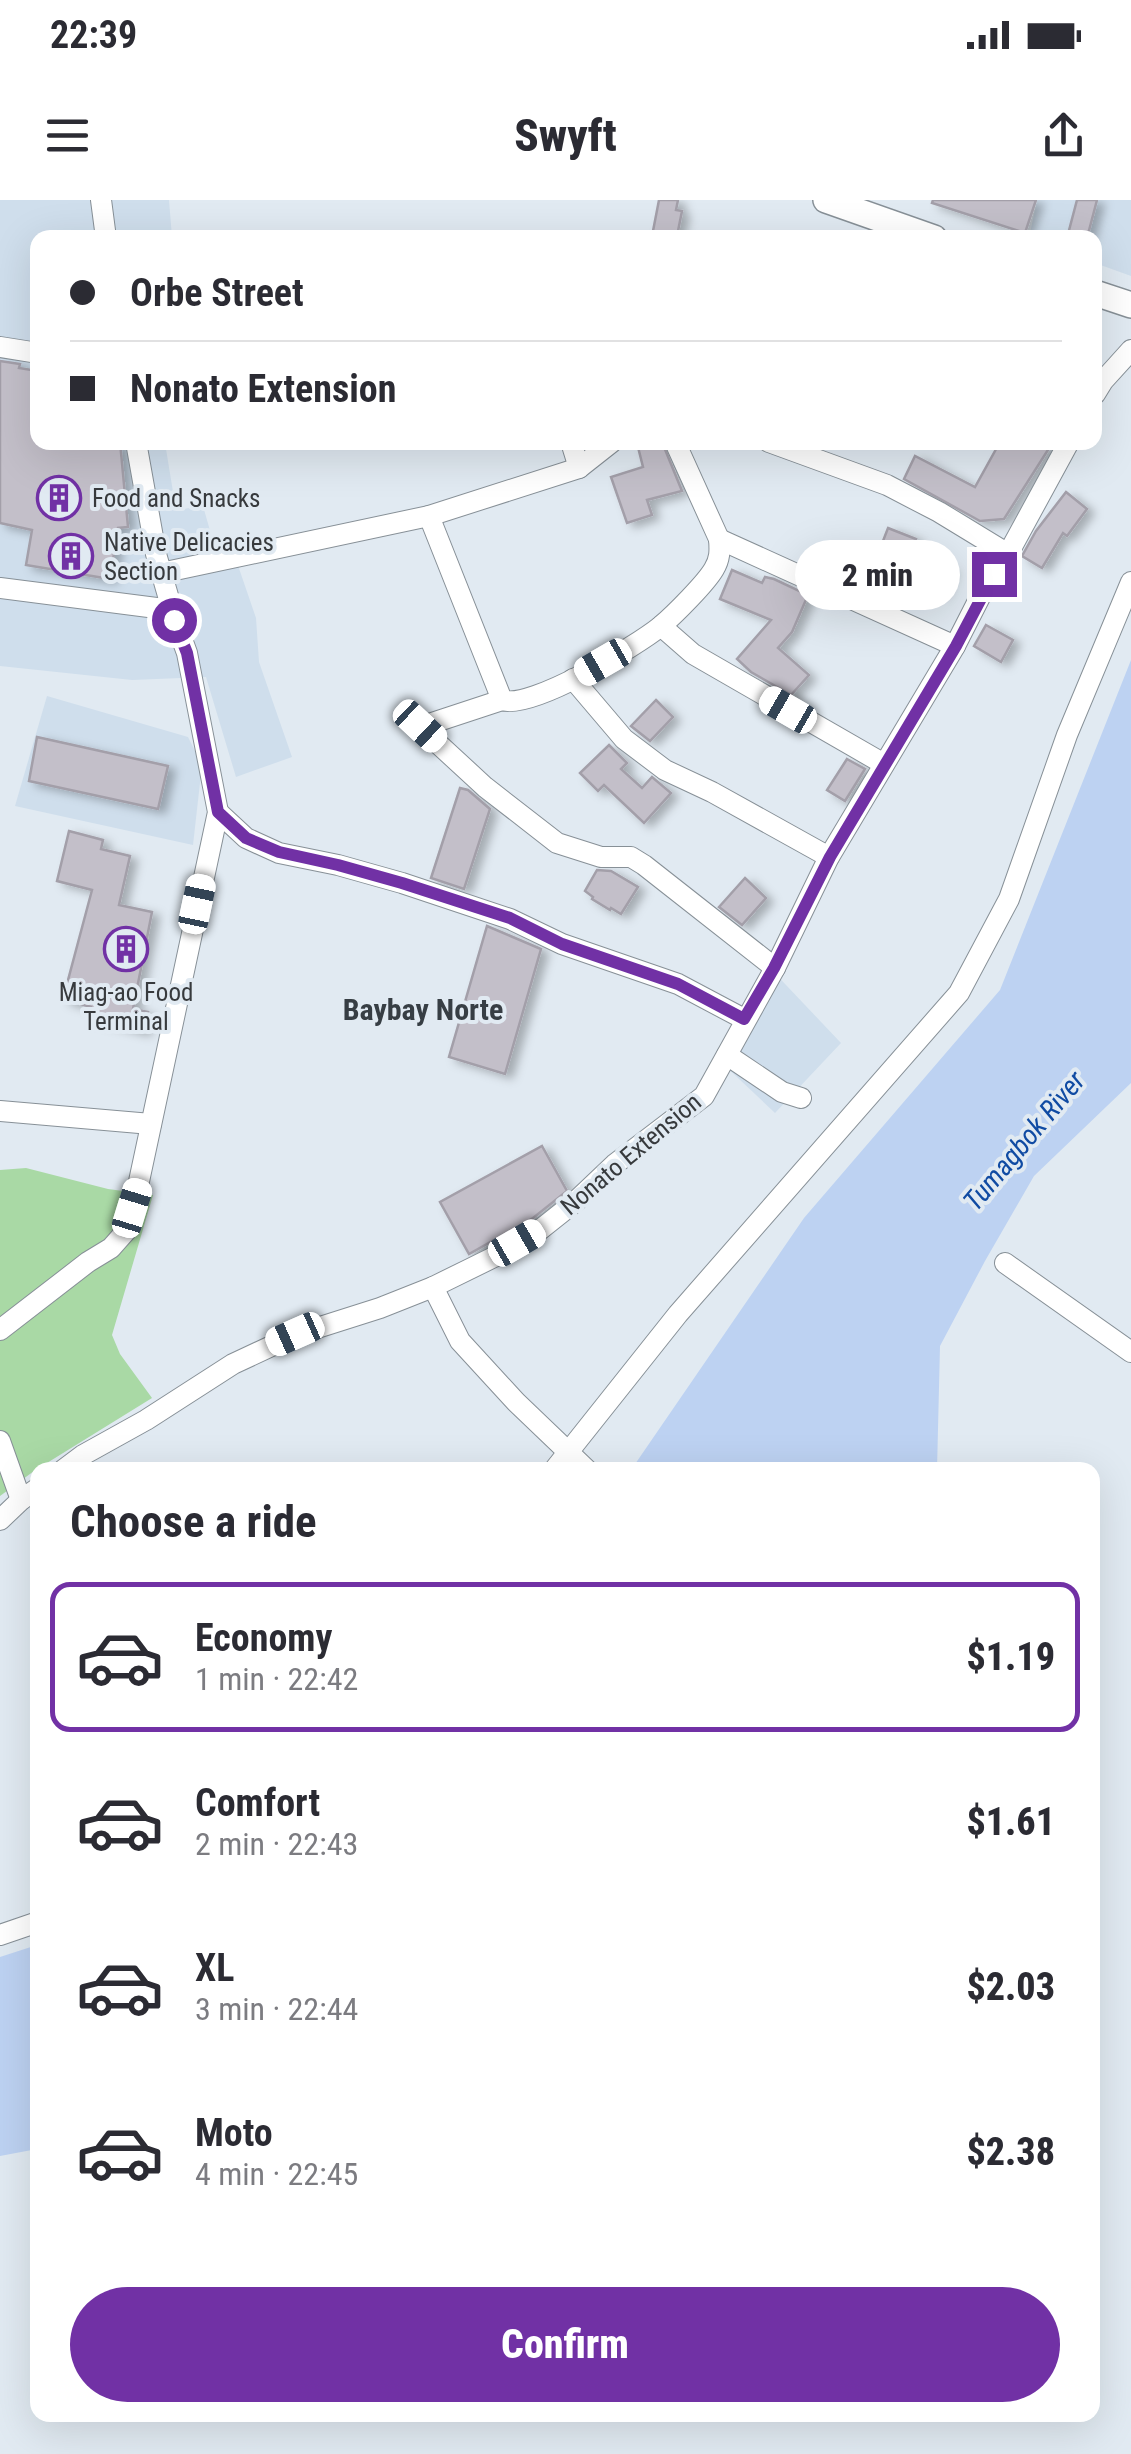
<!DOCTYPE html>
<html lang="en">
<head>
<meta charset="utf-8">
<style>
	body { margin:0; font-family:"Roboto Condensed",sans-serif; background:#f2f2f3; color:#2b2b33; height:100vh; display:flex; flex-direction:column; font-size:38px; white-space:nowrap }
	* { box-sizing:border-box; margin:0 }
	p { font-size:32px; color:#7c7c81 }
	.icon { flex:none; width:55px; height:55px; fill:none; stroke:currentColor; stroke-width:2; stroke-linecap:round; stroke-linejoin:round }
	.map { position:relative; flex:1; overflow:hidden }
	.drawer { position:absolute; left:30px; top:1262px; width:1070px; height:960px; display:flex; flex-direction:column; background:#fff; border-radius:20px; box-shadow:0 10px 40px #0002 }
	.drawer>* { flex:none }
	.hud { position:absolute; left:30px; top:30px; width:1072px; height:220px; border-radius:20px; box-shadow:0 10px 40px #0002; display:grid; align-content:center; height:220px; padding:0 40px; background:#fff }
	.end { position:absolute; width:45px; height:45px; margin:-22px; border:12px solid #7131a5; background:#fff; box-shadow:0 0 0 5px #fff }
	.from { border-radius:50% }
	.bubble { position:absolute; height:70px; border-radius:35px; background:#fff; box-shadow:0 10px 40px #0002; font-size:32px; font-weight:800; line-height:70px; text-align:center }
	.car { position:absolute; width:30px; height:60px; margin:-30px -15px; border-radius:12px; box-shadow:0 0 8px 2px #0007; background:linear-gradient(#fff 24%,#345 0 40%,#fff 0 76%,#345 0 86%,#fff 0) }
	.hud b { display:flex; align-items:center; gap:35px; height:95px; font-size:38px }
	.hud b+b { border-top:2px solid #e1e1e2 }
	.hud i { width:25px; height:25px; background:#2b2b33 }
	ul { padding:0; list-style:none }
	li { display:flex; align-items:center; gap:30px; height:150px; margin:0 20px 15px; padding:0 20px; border:5px solid transparent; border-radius:20px }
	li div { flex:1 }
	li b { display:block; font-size:38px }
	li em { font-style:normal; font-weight:800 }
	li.selected { border-color:#7131a5 }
	li>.icon { width:90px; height:90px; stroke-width:1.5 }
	h2 { padding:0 40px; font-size:45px; line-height:120px }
	.primary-button { display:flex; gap:20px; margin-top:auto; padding:20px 40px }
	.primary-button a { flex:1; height:115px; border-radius:60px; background:#7131a5; color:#fff; font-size:40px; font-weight:800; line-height:115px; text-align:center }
	.status { display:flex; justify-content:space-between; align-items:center; height:70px; padding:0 50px; background:#fff; direction:ltr }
	.status svg { height:28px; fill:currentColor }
	header { display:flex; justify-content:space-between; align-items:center; height:130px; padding:0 40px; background:#fff; font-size:45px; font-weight:800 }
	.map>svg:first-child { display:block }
	.built { fill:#cfdeec }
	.green { fill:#a9d9a5 }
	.water { fill:#bdd2f2 }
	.building { fill:#c3bfc9; stroke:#a39fa9; stroke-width:2.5; filter:url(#shadow) }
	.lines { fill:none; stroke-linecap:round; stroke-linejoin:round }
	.minor-casing { stroke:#879097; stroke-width:22 }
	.major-casing { stroke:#879097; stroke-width:28 }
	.minor { stroke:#fff; stroke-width:20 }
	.major { stroke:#fff; stroke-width:25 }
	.route { stroke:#7131a5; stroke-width:12 }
	.labels { text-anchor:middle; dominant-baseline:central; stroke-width:8; stroke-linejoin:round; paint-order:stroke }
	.poi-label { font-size:25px; fill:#373a3d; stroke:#e1eaf2; text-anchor:start }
	.street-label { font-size:25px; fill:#373a3d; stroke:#e1eaf2 }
	.water-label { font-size:28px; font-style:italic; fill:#104ba3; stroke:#e1eaf2 }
	.quarter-label { font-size:30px; font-weight:bold; fill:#373e44; stroke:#e1eaf2 }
</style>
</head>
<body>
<div class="status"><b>22:39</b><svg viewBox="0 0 49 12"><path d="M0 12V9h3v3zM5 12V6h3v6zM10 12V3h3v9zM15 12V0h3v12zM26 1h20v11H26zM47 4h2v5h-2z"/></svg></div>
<header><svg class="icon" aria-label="menu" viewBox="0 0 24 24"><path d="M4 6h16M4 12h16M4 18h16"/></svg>Swyft<svg class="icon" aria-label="share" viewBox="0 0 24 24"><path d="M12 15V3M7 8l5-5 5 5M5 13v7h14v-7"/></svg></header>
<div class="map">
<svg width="1131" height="2254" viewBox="0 0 1131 2254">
	<defs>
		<filter id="shadow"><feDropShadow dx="7" dy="4" stdDeviation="5" flood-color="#0004"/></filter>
	</defs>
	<rect width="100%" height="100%" fill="#e1eaf2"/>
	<g class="built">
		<path d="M0,0H169L172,37L38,38V242L187,243L166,249L176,310L203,306L215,348L231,345L256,418L259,462L292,557L236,577L206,477L132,480L0,466Z"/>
		<path d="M1037,0H1131V76L1095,63V38H1029Z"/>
		<path d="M47,496L188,537L202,565L193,645L15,606Z"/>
		<path d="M768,766L841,843L775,913L721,862L736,816Z"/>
	</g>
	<path class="green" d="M26,968L108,989L153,995L112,1135L120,1154L152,1198L34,1271L0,1296V970Z"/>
	<g class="water">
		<path d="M1131,460V883L1034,976L985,1061L940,1146L937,1270H631L804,1018L1000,790Z"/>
		<path d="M37,1745V1949L0,1956V1757Z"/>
	</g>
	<g class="building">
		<path d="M659,0H678L676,10L682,11L677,36L653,31Z"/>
		<path d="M933,0H1036L1025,33L932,3Z"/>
		<path d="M1077,0H1097L1087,38H1067Z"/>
		<path d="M0,161L20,164L19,168L38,171V242H120L128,327L118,328L110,379L26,365L32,330L0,323Z"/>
		<path d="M655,242H662L682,291L647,300L652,315L627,323L611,277L643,267L638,247Z"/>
		<path d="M1000,242H1053L1004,319L980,321L904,279L915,256L975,287Z"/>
		<path d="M1066,292L1087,309L1067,336L1063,333L1042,368L1022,356L1036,331Z"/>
		<path d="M888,328L916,339L911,351L950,369L940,392L918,383L921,376L876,359Z"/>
		<path d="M732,370L762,383L765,377L774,379L808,395L792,432L778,448L809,475L791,495L751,472L737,459L771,420L720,399Z"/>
		<path d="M986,425L1013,440L1001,462L974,446Z"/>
		<path d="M656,500L673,517L650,541L631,526Z"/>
		<path d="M37,537L168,566L158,609L29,581Z"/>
		<path d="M609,545L627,563L621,569L642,588L652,577L671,593L644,623L604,585L598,591L580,573Z"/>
		<path d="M847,559L865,569L845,601L827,590Z"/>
		<path d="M460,588L468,590L490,609L464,689L431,678Z"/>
		<path d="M69,631L103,640L101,649L130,656L119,705L152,712L133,809L148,812L143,831L89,817L91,807L63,799L92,690L57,681Z"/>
		<path d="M597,670L611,671L638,687L621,714L611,708L610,710L592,699L593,697L585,691Z"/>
		<path d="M745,678L766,698L742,725L719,707Z"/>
		<path d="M487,726L541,749L505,874L449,857Z"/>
		<path d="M542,946L567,991L533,1018L469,1054L440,1002Z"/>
	</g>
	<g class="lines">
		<defs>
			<g id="minor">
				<path d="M101,0L106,38"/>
				<path d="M0,147L38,153"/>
				<path d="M1095,194L1103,181L1131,150"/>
				<path d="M571,242L579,268"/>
				<path d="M769,242L887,285L939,312L1008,354"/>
				<path d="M429,316L502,500C530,511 636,446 661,426C674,415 706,383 714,369C720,359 720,351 719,339L675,242"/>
				<path d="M719,339L955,446"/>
				<path d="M161,373L429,316L579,268L612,242"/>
				<path d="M0,388L172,410"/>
				<path d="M661,426L693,454L884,564"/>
				<path d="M573,479L624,539L665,570L712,592L829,657"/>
				<path d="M502,500L420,527L485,587L557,643L601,657H631L644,665L775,768"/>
				<path d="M218,612L246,638L279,653L338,665L402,683L510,719L562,744L678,784L744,819"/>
				<path d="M727,855L782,892L801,898"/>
				<path d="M0,911L151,924"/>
				<path d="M1005,1063L1131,1152"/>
				<path d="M433,1087L460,1141L516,1202L587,1270"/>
				<path d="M0,1130L88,1062L111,1048L126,1031L138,986L218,612L187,453L175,420L156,354L136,242"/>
				<path d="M0,1241L21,1300"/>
				<path d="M63,1270L83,1255L146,1220L233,1164L295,1135L380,1108L433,1087L494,1057L541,1029L575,1002L615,964L704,896L775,768L829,657L955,446L981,395L1008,354L1069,242"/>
				<path d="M554,1270L678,1114L959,793L1009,699L1067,535L1131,382"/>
				<path d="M0,1320L21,1300L38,1288"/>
				<path d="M0,1735L38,1722"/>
			</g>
			<g id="major">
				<path d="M826,0L934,38"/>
				<path d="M1095,93L1131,105"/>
			</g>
		</defs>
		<use href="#minor" class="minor-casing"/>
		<use href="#major" class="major-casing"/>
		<use href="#minor" class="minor"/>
		<use href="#major" class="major"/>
	</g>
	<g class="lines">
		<path class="route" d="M174,420L187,453L218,612L246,638L279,652L338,665L402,683L510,718L562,744L678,784L744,819L774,768L830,657L956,446L994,374"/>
	</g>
	<defs>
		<symbol id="building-ring" viewBox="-11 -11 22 22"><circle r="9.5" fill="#e1eaf2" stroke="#7131a5" stroke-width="1.5"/><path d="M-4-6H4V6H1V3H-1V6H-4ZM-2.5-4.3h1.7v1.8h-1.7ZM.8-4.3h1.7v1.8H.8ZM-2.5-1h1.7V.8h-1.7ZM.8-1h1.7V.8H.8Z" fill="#7131a5"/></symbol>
	</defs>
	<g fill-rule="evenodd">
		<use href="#building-ring" x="34" y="273" width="50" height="50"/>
		<use href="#building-ring" x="46" y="331" width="50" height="50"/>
		<use href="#building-ring" x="101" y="724" width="50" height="50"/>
	</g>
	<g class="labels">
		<g class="poi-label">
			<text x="92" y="298">Food and Snacks</text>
			<text x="104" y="342">Native Delicacies<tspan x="104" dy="29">Section</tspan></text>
			<text x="126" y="792" text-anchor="middle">Miag-ao Food<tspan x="126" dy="29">Terminal</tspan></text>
		</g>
		<g class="street-label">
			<text transform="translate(631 954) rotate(-40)">Nonato Extension</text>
		</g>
		<g class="water-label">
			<text transform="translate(1024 941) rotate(-50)">Tumagbok River</text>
		</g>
		<g class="quarter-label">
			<text x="423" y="809">Baybay Norte</text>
		</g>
	</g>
</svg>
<i class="end from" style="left:174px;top:420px"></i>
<i class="end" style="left:994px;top:374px"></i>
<div class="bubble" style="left:795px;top:340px;width:165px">2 min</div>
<i class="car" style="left:603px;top:462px;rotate:240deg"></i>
<i class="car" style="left:788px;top:510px;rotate:300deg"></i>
<i class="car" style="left:420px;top:526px;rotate:133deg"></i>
<i class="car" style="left:197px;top:704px;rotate:12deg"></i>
<i class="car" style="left:132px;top:1008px;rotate:17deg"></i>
<i class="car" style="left:517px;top:1043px;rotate:60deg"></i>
<i class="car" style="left:295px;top:1134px;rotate:246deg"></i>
<div class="hud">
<b><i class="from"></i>Orbe Street</b>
<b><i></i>Nonato Extension</b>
</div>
<section class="drawer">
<h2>Choose a ride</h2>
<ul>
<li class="selected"><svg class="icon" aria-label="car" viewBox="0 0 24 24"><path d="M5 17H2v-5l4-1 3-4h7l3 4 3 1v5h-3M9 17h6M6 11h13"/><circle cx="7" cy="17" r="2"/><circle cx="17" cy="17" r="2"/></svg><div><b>Economy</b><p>1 min · 22:42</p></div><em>$1.19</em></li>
<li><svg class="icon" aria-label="car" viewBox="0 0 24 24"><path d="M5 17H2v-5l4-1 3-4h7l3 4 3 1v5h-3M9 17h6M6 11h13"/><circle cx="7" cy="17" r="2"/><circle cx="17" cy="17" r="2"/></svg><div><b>Comfort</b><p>2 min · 22:43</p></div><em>$1.61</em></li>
<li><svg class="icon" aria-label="car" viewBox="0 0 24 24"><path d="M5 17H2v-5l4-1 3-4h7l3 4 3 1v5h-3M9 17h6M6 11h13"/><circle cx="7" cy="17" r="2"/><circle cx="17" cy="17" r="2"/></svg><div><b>XL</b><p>3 min · 22:44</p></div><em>$2.03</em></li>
<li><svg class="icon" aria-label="car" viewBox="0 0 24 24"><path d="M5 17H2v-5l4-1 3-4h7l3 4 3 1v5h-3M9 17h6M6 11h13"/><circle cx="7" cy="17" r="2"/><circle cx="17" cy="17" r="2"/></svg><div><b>Moto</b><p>4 min · 22:45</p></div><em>$2.38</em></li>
</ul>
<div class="primary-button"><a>Confirm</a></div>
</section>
</div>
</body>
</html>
